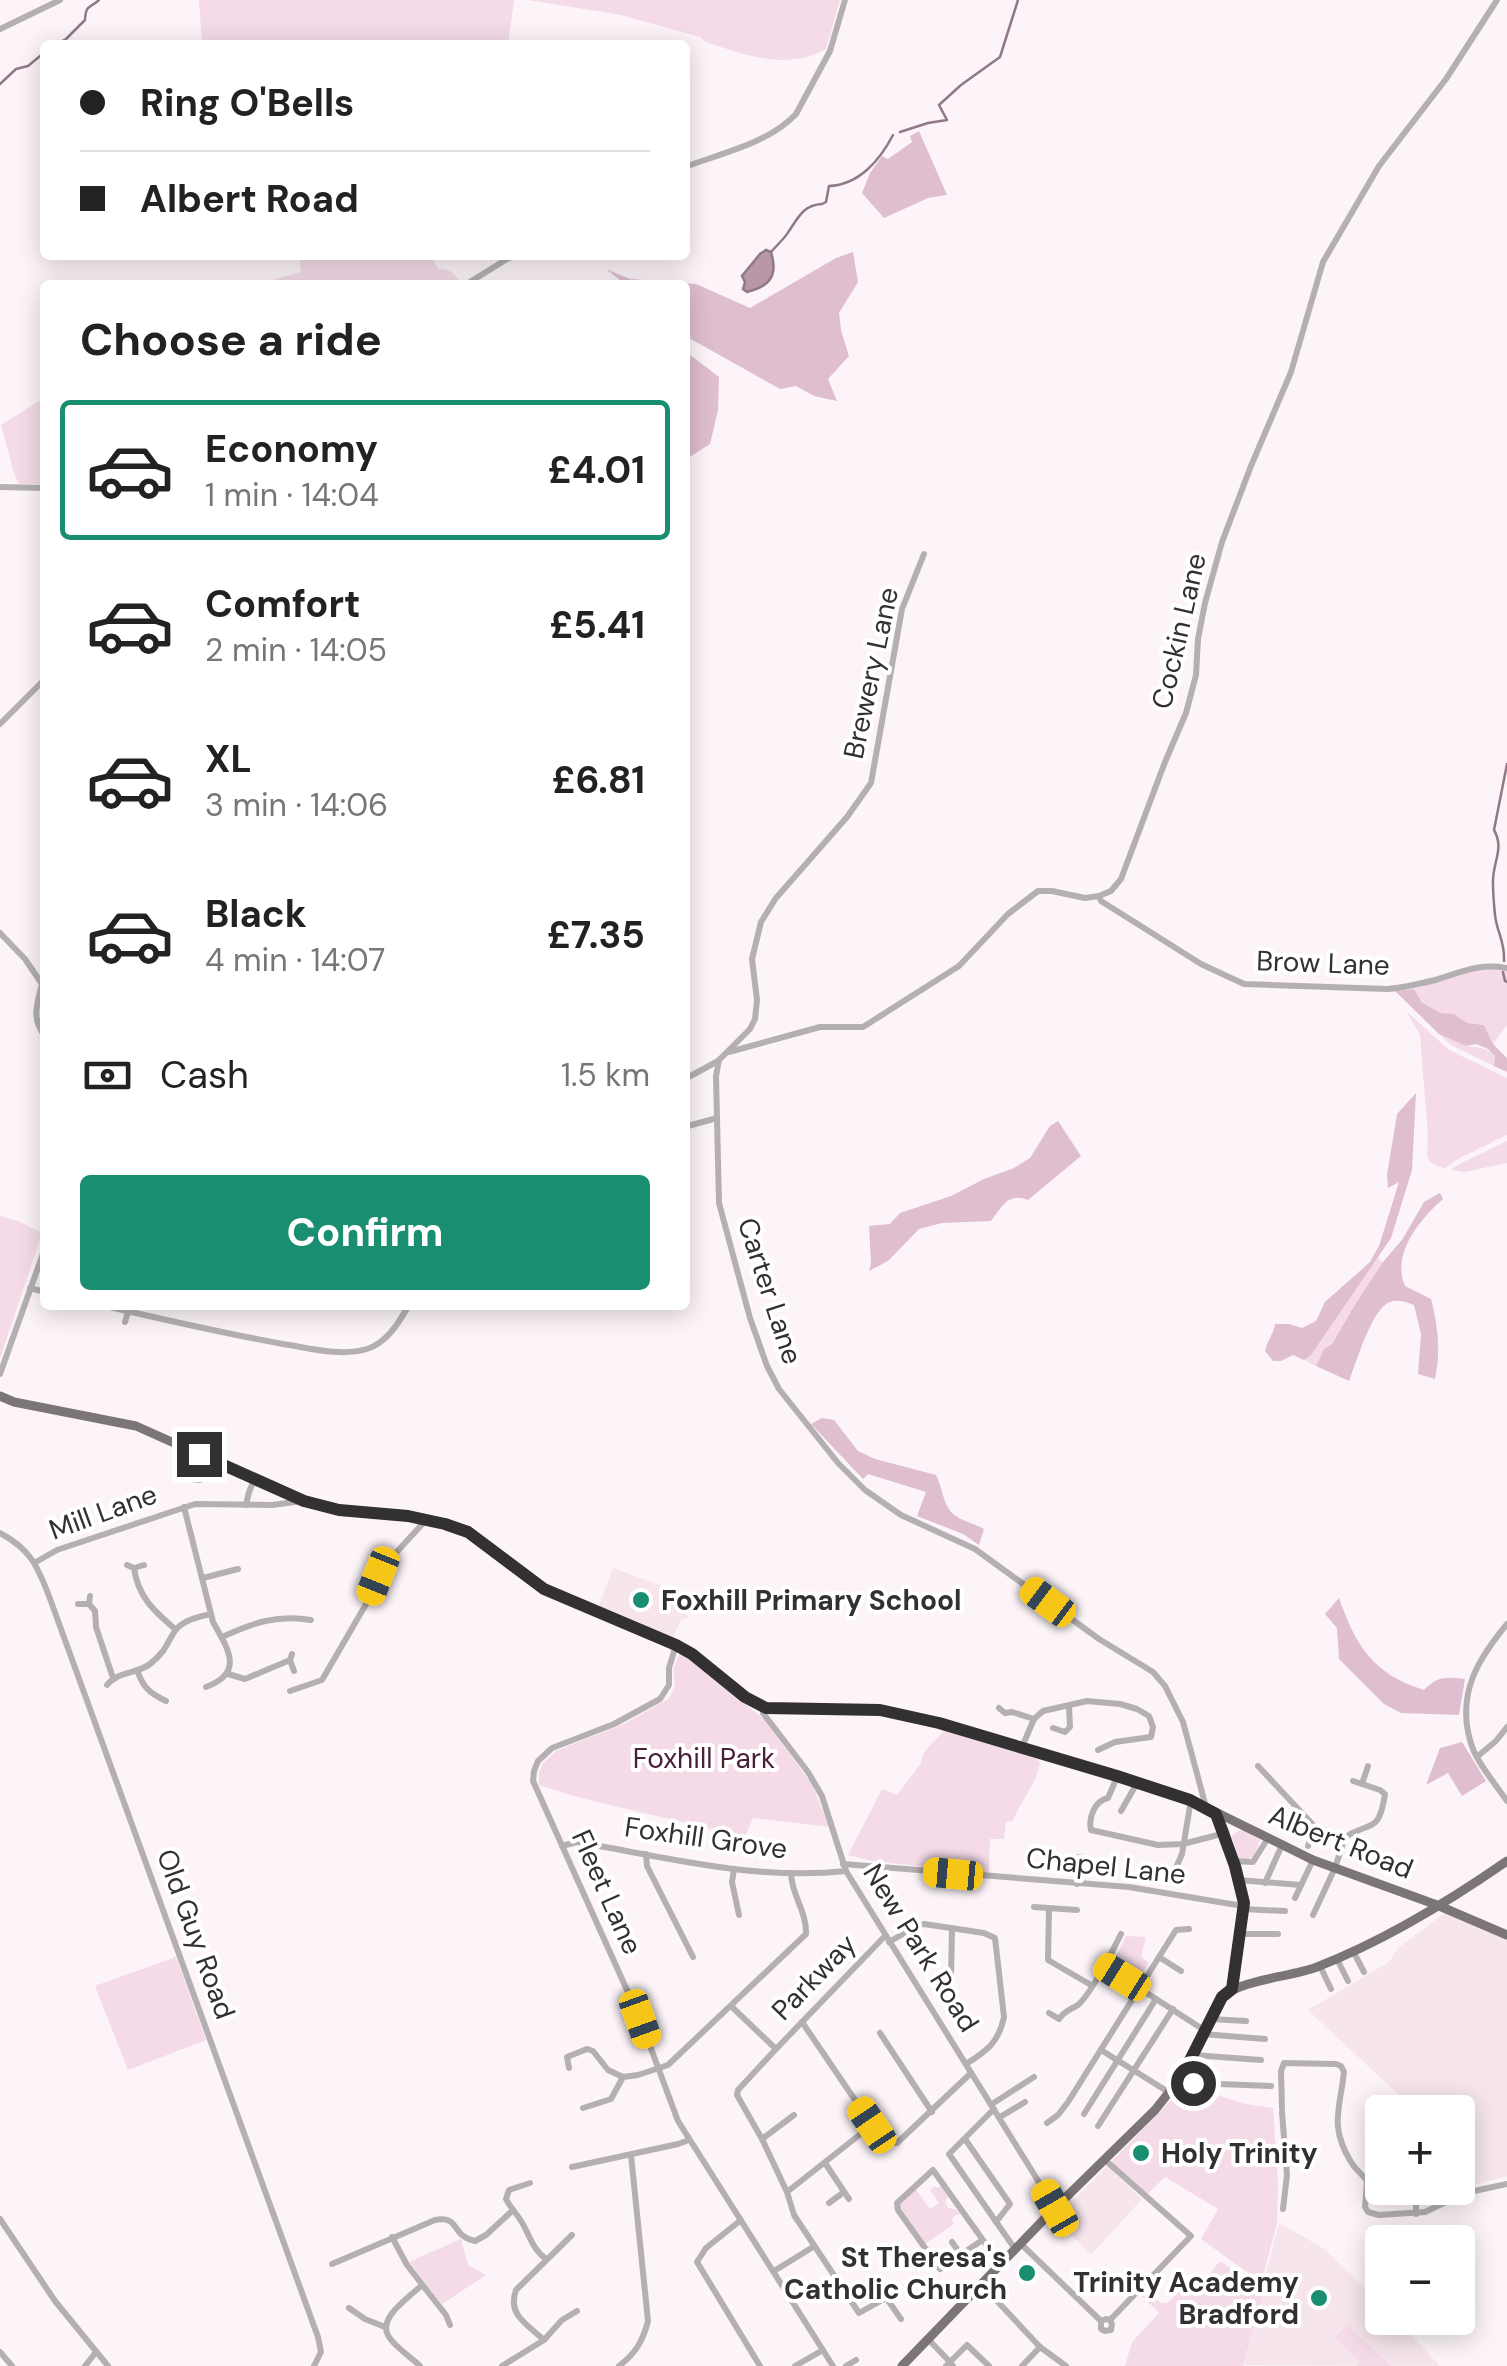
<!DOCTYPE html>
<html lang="en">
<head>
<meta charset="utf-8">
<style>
	body { margin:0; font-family:"DM Sans",sans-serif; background:#f2f2f2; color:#222; height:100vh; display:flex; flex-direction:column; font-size:38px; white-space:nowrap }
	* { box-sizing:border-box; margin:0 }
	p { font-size:32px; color:#767676 }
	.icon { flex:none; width:55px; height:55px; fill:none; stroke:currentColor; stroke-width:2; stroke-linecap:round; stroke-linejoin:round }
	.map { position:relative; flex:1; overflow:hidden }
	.drawer { position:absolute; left:40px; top:280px; width:650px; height:1030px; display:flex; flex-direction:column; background:#fff; border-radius:10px; box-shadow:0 5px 25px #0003 }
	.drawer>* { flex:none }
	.top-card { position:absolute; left:40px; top:40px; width:650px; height:220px; border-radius:10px; box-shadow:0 5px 25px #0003; display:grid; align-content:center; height:220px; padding:0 40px; background:#fff }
	.tools { position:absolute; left:1365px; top:2095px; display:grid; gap:20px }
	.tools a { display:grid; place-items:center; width:110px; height:110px; border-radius:10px; background:#fff; box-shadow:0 5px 25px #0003; font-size:50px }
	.end { position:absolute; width:45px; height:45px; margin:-22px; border:12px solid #333032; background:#fff; box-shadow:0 0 0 5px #fff }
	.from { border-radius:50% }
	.car { position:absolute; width:30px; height:60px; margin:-30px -15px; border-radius:12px; box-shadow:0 0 8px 2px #0007; background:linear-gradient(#f5c518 24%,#345 0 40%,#f5c518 0 76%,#345 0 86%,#f5c518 0) }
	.top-card b { display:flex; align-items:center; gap:35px; height:95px; font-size:38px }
	.top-card b+b { border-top:2px solid #e0e0e0 }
	.top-card i { width:25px; height:25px; background:#222 }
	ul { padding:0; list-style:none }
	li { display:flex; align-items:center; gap:30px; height:140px; margin:0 20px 15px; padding:0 20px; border:5px solid transparent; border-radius:10px }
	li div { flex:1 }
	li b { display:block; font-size:38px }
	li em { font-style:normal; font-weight:700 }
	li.current { border-color:#1a8e70 }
	li>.icon { width:90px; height:90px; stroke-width:1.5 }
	h2 { padding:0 40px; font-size:45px; line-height:120px }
	.pay { display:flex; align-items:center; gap:25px; height:110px; padding:0 40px; font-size:38px }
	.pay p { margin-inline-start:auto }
	.primary-button { display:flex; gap:20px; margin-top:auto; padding:20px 40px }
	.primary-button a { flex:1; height:115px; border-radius:10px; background:#1a8e70; color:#fff; font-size:40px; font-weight:700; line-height:115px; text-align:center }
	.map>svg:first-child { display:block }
	.built { fill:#f6e5ed }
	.green { fill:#f4dbe7 }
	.forest { fill:#dfbecf }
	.water { fill:#b898a8; stroke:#907985; stroke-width:2.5 }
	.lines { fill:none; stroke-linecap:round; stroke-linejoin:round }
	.stream { stroke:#907985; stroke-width:2.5 }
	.street { stroke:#b4b0b2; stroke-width:6 }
	.secondary { stroke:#938e90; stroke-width:9 }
	.primary { stroke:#7c7578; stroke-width:9 }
	.route { stroke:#333032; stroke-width:12 }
	.poi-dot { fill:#1a8e70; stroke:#fff; stroke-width:4 }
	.labels { text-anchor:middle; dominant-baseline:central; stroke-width:8; stroke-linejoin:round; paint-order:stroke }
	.street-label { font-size:28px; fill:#333032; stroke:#fff }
	.poi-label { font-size:28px; font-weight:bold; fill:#333032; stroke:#fff; text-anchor:start }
	.park-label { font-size:28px; fill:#491e37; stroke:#fff }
</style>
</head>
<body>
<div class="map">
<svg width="1507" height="2366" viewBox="0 0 1507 2366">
	<rect width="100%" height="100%" fill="#fcf4f8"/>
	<g class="built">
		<path d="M613,1568L679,1592L688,1618L681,1620L673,1637L598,1608Z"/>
		<path d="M1446,1912L1507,1940V2176L1472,2185H1461L1462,2155L1458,2150V2112H1417L1308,2010L1389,1962L1398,1948Z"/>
		<path d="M1107,2166L1142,2199L1091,2255L1055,2219Z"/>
		<path d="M1279,2223L1323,2248L1382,2305V2318H1395L1440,2366L1244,2365L1264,2291L1268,2287L1264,2281Z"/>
	</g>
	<g class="green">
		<path d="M199,0H514L508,45H202Z"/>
		<path d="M529,0H840L826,49C787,71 745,55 706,42L700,37L621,15Z"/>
		<path d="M299,255L432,257L438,269C449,268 456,274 461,284L256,285L301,272Z"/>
		<path d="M45,397V484H19L14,473L1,425Z"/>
		<path d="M1496,969L1507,971V1025L1493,1044L1484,1025L1467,1023L1454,1014L1441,1013L1421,1003L1414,989L1466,971Z"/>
		<path d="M1407,1012L1449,1050L1507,1078V1135L1456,1160L1444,1169L1430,1162L1427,1156L1428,1135L1420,1035Z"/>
		<path d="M1439,1034C1447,1037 1456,1042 1464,1045C1476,1049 1484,1045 1495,1056L1494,1066L1451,1045Z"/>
		<path d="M1507,1141V1163L1464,1172L1451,1170L1459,1164Z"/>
		<path d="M0,1216L18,1221L42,1233L0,1359Z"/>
		<path d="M1377,1258L1383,1262L1332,1344L1324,1349L1316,1366L1304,1360L1311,1355Z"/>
		<path d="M680,1653L763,1718L811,1783L830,1827L753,1818L745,1837L577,1797L539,1785V1772L543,1763L556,1751L626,1723L670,1698L675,1684L673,1669Z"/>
		<path d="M945,1730L1035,1758L1040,1762C1037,1784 1021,1800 1013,1821L1006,1822L1004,1839H990L989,1874L872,1861L848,1855L882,1789L897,1795L921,1763C923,1748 936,1741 945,1730Z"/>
		<path d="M1242,1829L1260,1840L1254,1856L1247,1859L1239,1858L1231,1836Z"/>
		<path d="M1126,1936L1146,1937L1141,1957L1149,1963L1136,1980L1112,1966Z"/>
		<path d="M176,1957L206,2040L128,2070L95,1986Z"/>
		<path d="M1186,2085L1245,2104L1273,2108L1278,2183L1277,2223L1262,2280H1258L1201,2239L1218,2209L1165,2177L1147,2195L1111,2162Z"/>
		<path d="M935,2186L937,2188L941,2186L948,2197L945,2200L948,2208L957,2210L960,2214L954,2216L952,2220L954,2224L925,2244L899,2205L915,2188L930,2209L939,2203L930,2190Z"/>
		<path d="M461,2239L468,2265L486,2275L442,2304L409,2262Z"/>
		<path d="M1220,2261L1264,2291L1243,2366H1125L1132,2342L1159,2313L1141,2295L1146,2290L1161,2303H1167L1188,2283L1198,2288Z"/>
		<path d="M1347,2325L1391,2366H1357L1362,2360L1360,2361L1335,2338Z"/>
	</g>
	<g class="forest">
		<path d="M919,131L947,195L928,198L884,218L862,193L870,173L882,156L888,159L912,142L910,136Z"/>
		<path d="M853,252L858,282L839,313L841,330L849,356L828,379L837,401L814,396L796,386L780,389L689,338L685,334V285H626L606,269L630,279L696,284L750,308L836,258Z"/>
		<path d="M685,351L719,377L718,410L710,444L685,460Z"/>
		<path d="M1414,989L1422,1003L1441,1013L1454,1014L1467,1023L1484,1025L1493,1044L1507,1058V1072L1494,1066L1495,1056L1488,1049L1476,1044L1466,1046L1439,1034L1395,991Z"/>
		<path d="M1416,1093L1412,1170L1391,1238L1311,1355L1304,1360L1293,1355L1281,1361H1273L1265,1351C1267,1340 1274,1334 1275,1324H1289L1302,1328L1316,1321L1325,1302L1370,1262L1379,1246L1399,1182L1388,1188L1387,1175L1397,1114Z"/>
		<path d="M1058,1121L1081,1156L1028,1200C1008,1192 1002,1207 991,1221L942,1223L919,1229L888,1261L869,1271L871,1264L869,1226L890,1224L900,1213L951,1196L984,1179L1014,1168L1030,1158L1050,1126Z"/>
		<path d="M1440,1193L1443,1199C1420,1219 1391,1254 1405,1286L1431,1299C1438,1326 1441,1352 1435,1379L1418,1374L1421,1334L1414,1305C1406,1302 1398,1299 1390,1302C1372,1308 1356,1363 1349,1381L1316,1366L1324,1349L1332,1344L1355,1305L1383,1262L1402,1240L1424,1202Z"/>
		<path d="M822,1418L834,1420L858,1451L875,1459L936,1475C942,1486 943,1505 953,1514C960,1520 975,1524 984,1529L979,1545L963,1534L917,1516L926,1492L868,1474L863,1479L811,1424Z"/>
		<path d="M1339,1598C1356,1646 1373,1674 1424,1690C1438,1676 1446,1677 1465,1679L1459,1715L1401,1713L1384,1704L1339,1659L1337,1628L1325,1614Z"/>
		<path d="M1462,1742L1486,1781L1462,1796L1448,1773L1426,1785L1440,1748Z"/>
	</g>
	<path class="water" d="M766,250L771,252C778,275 771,286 747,292L743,289L745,282L742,276L760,254Z"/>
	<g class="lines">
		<g class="stream">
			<path d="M55,45L66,39L85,20C86,4 89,9 99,0"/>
			<path d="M0,84L16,69L28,66L45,52"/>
			<path d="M900,132L928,123L947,120L939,105L961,85L1000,57L1018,0"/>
			<path d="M771,252C777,245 785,238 789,231C799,216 804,205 822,204L826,202L829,186C859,185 880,160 893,135"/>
			<path d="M1504,961C1505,941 1497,933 1495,915C1494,905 1493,893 1493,883C1492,863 1505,849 1494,830L1507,764"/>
			<path d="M1503,972L1505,981L1507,982"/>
		</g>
		<g class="street">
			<path d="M0,29L60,0"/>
			<path d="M685,167C722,153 769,143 796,114L830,51L845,0"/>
			<path d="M465,285L507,259L517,255"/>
			<path d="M0,487L45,488"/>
			<path d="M924,554L902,609L871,783L847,817L776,898L761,922L752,959L757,1000L755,1019L750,1029L719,1060L716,1076L719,1203L750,1318L767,1366L779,1389L838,1463L865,1490L901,1515L975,1549L1099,1639L1153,1672L1165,1686L1183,1722L1206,1807"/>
			<path d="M0,724L45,679"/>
			<path d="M1099,896L1101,901L1201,964L1244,984L1387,989C1403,988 1419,984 1435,980C1462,972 1478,963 1507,968"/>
			<path d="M0,933L25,959L42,984C37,1004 31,1019 45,1036"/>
			<path d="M729,1052L820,1027H863L959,966L1008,914L1038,891H1052L1085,898L1099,896L1111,891L1121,879L1165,762L1186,713L1196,675L1198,639L1205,603L1222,542L1251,466L1291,372L1323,262L1379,166L1446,79L1497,0"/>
			<path d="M685,1079L718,1061"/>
			<path d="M688,1126L717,1118"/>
			<path d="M30,1288L45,1292"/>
			<path d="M101,1305C161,1319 222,1333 283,1344C309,1348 341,1357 367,1349C388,1342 399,1322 409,1305"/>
			<path d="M125,1322L128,1312"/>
			<path d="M0,1374L45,1248"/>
			<path d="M175,1477L200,1480"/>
			<path d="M186,1478L189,1450"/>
			<path d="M246,1505L249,1492L255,1478"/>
			<path d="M184,1507L213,1622C229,1650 244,1673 206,1687"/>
			<path d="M0,1533C30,1549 37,1565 49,1596L318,2337L321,2352L314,2366"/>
			<path d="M36,1562L57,1550L195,1504L272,1505L302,1501"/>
			<path d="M127,1565L134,1568L144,1565"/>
			<path d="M134,1568C138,1597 154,1611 175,1629"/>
			<path d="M203,1578L238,1569"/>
			<path d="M78,1604H89L90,1596"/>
			<path d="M89,1604L95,1611L96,1627L113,1678"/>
			<path d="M1507,1624C1478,1659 1457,1693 1470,1740C1475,1761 1495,1783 1507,1801"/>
			<path d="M222,1637C252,1623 278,1614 311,1620"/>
			<path d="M676,1645L669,1668V1685L660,1699L614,1724L552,1748L538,1761L534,1771L533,1781L640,2019L678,2121L833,2366"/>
			<path d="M292,1654L290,1660L294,1671"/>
			<path d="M137,1670C143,1687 149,1693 166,1701"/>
			<path d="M228,1674L245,1679L290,1660"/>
			<path d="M107,1685C118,1671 137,1674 150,1664C181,1640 160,1624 211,1614"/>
			<path d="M290,1691L322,1680L369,1599L382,1568L426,1520"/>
			<path d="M766,1708L763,1713L808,1772L822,1796L846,1871L1055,2208"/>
			<path d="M999,1708L1005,1713L1012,1712L1034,1719"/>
			<path d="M1053,1728L1065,1732L1070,1727L1069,1707"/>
			<path d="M1022,1747L1034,1719L1043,1711L1087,1701L1120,1704L1137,1709L1149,1716L1153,1727L1151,1737L1115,1742L1098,1750"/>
			<path d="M1478,1756L1496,1741L1507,1727"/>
			<path d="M1258,1766L1315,1827L1308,1846"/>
			<path d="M1117,1777L1108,1798C1095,1801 1088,1817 1091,1830L1158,1845L1183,1844L1225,1833"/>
			<path d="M1362,1784L1368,1766"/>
			<path d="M1121,1811L1137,1783"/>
			<path d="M1315,1827L1345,1837"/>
			<path d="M562,1846L577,1842C665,1857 756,1881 846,1871"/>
			<path d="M646,1854L647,1866L693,1957"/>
			<path d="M1233,1861L1253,1862L1268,1838"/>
			<path d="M843,1864L1129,1887L1243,1906"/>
			<path d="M734,1869L732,1882L739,1915"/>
			<path d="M1175,1870L1182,1854L1191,1800"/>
			<path d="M1238,1880L1301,1885"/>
			<path d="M1265,1883L1282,1845"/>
			<path d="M1077,1884L1079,1857"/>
			<path d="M1295,1898L1313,1860"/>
			<path d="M1034,1907L1077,1910"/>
			<path d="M1049,1909L1048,1960L1091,1985"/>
			<path d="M1243,1909L1285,1911"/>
			<path d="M1313,1915L1335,1868L1345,1837C1372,1821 1379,1833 1385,1794L1380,1790L1353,1781"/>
			<path d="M1239,1934H1278"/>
			<path d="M889,1942L915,1927L924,1924L984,1933L995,1938L1004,2017C999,2042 987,2051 966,2064"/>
			<path d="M1353,1951L1364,1972"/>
			<path d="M1159,1957L1181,1971"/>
			<path d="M1337,1959L1348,1981"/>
			<path d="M1105,1966L1204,2030"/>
			<path d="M1320,1966L1331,1989"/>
			<path d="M951,1979L952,1928"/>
			<path d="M731,2006L776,2049L738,2090L737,2095L762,2139L787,2192L794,2215L859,2313L886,2298"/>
			<path d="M1049,2013L1059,2019C1065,2010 1070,2010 1078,2005C1090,1995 1113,1950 1121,1934"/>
			<path d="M1211,2019L1246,2021"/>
			<path d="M802,2022L872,2125L887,2143H897L971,2073"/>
			<path d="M880,2033L932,2112"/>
			<path d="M1202,2034L1265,2039"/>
			<path d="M776,2049L885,1936"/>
			<path d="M1101,2050L1170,2093"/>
			<path d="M1193,2055L1261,2060"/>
			<path d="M569,2068L567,2057L587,2049L593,2051L608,2070L623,2077L638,2075L668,2065L806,1934C807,1912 791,1894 791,1873"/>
			<path d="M1182,2076L1193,2083L1271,2086"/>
			<path d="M992,2104L1034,2077"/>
			<path d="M583,2108L611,2099L623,2077"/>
			<path d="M1282,2108L1281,2071L1284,2063L1336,2064L1341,2066L1344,2072C1340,2109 1329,2126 1351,2162C1355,2169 1362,2174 1367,2181L1365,2207L1368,2212L1379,2215L1425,2212L1465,2193L1507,2184"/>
			<path d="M994,2109L949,2154L1015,2249"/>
			<path d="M1282,2112L1287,2175L1283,2209"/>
			<path d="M1385,2112L1388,2110"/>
			<path d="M1084,2114L1156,1999"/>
			<path d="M1374,2115L1382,2116"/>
			<path d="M1000,2117L1025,2102"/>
			<path d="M1047,2123L1058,2115L1068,2102L1176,1930L1189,1929"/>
			<path d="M1098,2126L1173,2009"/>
			<path d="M762,2139L794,2115"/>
			<path d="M965,2139L1010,2204L996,2222"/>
			<path d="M1105,2160L1191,2236L1110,2320"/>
			<path d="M825,2163L849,2199"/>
			<path d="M572,2167L678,2144L689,2140"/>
			<path d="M530,2183L509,2190L506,2199C510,2207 516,2213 521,2221C530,2235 532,2249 546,2259"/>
			<path d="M1416,2188V2214"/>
			<path d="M787,2192L872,2125"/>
			<path d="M829,2203L844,2192"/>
			<path d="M0,2219L55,2301L108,2366"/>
			<path d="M741,2220L706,2248L697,2262L760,2366"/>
			<path d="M392,2237L407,2265L446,2315L450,2325"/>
			<path d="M981,2241L940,2269L898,2210L897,2203L933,2170L1000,2264"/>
			<path d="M952,2242L961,2255"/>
			<path d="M1021,2244L1101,2321V2329L1105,2331L1111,2330L1112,2324L1110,2320L1106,2319L1101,2321"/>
			<path d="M332,2264L435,2220C461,2215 450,2236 475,2241L486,2235L512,2211"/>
			<path d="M774,2271L813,2247"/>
			<path d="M873,2279L901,2319"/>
			<path d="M982,2285L1040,2347L1066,2366"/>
			<path d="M349,2308L365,2319L385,2327"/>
			<path d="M544,2340C527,2324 507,2315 516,2290L572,2235"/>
			<path d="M929,2340L950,2362L967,2345L989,2366"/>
			<path d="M0,2352L12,2366"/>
			<path d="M85,2366L96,2352"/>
			<path d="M420,2366C411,2357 396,2348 389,2337C376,2318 410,2297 422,2285"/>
			<path d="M502,2366L544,2340L562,2320L577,2311"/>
			<path d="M619,2366C635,2354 643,2341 648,2321L631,2155"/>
			<path d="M795,2366L823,2350"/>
			<path d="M846,2366L856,2360"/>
			<path d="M946,2366L950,2362L953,2366"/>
			<path d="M1022,2366L1040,2347"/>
		</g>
		<path class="secondary" d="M1217,1813L1225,1833L1243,1903L1231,1989"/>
		<g class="primary">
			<path d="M0,1396L14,1402L136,1426L304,1501L339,1510L408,1515L445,1524L468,1532L543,1589L676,1645L692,1654L745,1697L766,1708L881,1710L939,1723L1022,1747L1191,1800L1313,1860L1437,1905L1507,1935"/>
			<path d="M902,2366L1055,2208L1155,2110L1182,2076L1222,1997C1240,1980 1290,1977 1317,1967C1384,1941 1448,1902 1507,1861"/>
		</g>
	</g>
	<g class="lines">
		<path class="route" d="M199,1454L304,1501L339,1510L408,1516L445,1524L468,1532L544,1589L676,1645L692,1654L745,1697L766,1708L880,1710L939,1723L1117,1776L1190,1800L1216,1814L1235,1866L1244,1903L1232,1989L1222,1997L1182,2076L1193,2083"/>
	</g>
	<g class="poi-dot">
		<circle cx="641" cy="1600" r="10"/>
		<circle cx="1141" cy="2153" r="10"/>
		<circle cx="1027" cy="2273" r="10"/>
		<circle cx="1319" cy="2298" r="10"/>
	</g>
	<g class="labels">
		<g class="street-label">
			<text transform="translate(1179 631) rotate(-77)">Cockin Lane</text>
			<text transform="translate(871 673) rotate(-78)">Brewery Lane</text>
			<text transform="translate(1323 963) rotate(2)">Brow Lane</text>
			<text transform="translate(770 1291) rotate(72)">Carter Lane</text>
			<text transform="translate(103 1512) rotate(-20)">Mill Lane</text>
			<text transform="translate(706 1838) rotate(8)">Foxhill Grove</text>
			<text transform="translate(1341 1842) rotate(22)">Albert Road</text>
			<text transform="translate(1106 1866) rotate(6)">Chapel Lane</text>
			<text transform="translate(607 1892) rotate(66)">Fleet Lane</text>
			<text transform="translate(196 1934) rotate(70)">Old Guy Road</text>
			<text transform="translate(921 1948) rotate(58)">New Park Road</text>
			<text transform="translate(814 1977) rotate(-46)">Parkway</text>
		</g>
		<g class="poi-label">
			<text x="661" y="1600">Foxhill Primary School</text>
			<text x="1161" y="2153">Holy Trinity</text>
			<text x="1007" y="2257" text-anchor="end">St Theresa's<tspan x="1007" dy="32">Catholic Church</tspan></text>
			<text x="1299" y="2282" text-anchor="end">Trinity Academy<tspan x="1299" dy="32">Bradford</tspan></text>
		</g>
		<g class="park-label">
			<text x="704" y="1758">Foxhill Park</text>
		</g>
	</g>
</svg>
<div class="tools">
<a>+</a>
<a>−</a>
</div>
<i class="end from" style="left:1193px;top:2083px"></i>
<i class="end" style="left:199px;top:1454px"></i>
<i class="car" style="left:378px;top:1576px;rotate:202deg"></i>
<i class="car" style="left:1048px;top:1602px;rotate:307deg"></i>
<i class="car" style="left:953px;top:1874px;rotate:275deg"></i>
<i class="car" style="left:1122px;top:1977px;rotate:302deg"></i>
<i class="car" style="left:640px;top:2019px;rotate:160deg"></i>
<i class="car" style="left:872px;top:2125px;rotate:326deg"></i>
<i class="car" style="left:1055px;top:2208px;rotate:330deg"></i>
<div class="top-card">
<b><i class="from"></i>Ring O'Bells</b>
<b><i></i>Albert Road</b>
</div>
<section class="drawer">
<h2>Choose a ride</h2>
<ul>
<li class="current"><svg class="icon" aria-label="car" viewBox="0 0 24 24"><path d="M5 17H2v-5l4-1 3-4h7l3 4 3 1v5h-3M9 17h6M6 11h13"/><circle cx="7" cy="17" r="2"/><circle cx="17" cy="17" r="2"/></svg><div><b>Economy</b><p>1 min · 14:04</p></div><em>£4.01</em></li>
<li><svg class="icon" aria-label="car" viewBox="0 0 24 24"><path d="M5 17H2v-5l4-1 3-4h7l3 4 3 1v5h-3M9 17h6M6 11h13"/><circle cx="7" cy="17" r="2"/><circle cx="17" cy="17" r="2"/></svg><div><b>Comfort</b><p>2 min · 14:05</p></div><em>£5.41</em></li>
<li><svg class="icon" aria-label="car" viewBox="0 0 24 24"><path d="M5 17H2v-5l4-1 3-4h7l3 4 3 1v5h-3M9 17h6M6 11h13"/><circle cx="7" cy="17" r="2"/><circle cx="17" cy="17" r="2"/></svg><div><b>XL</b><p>3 min · 14:06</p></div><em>£6.81</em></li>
<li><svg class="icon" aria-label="car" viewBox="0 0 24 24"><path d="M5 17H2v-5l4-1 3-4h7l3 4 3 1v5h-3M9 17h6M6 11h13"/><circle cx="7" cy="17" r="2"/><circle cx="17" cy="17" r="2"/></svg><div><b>Black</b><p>4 min · 14:07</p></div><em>£7.35</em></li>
</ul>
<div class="pay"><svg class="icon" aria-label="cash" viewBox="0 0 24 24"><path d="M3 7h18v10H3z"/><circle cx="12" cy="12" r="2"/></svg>Cash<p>1.5 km</p></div>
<div class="primary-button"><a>Confirm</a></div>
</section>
</div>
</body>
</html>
